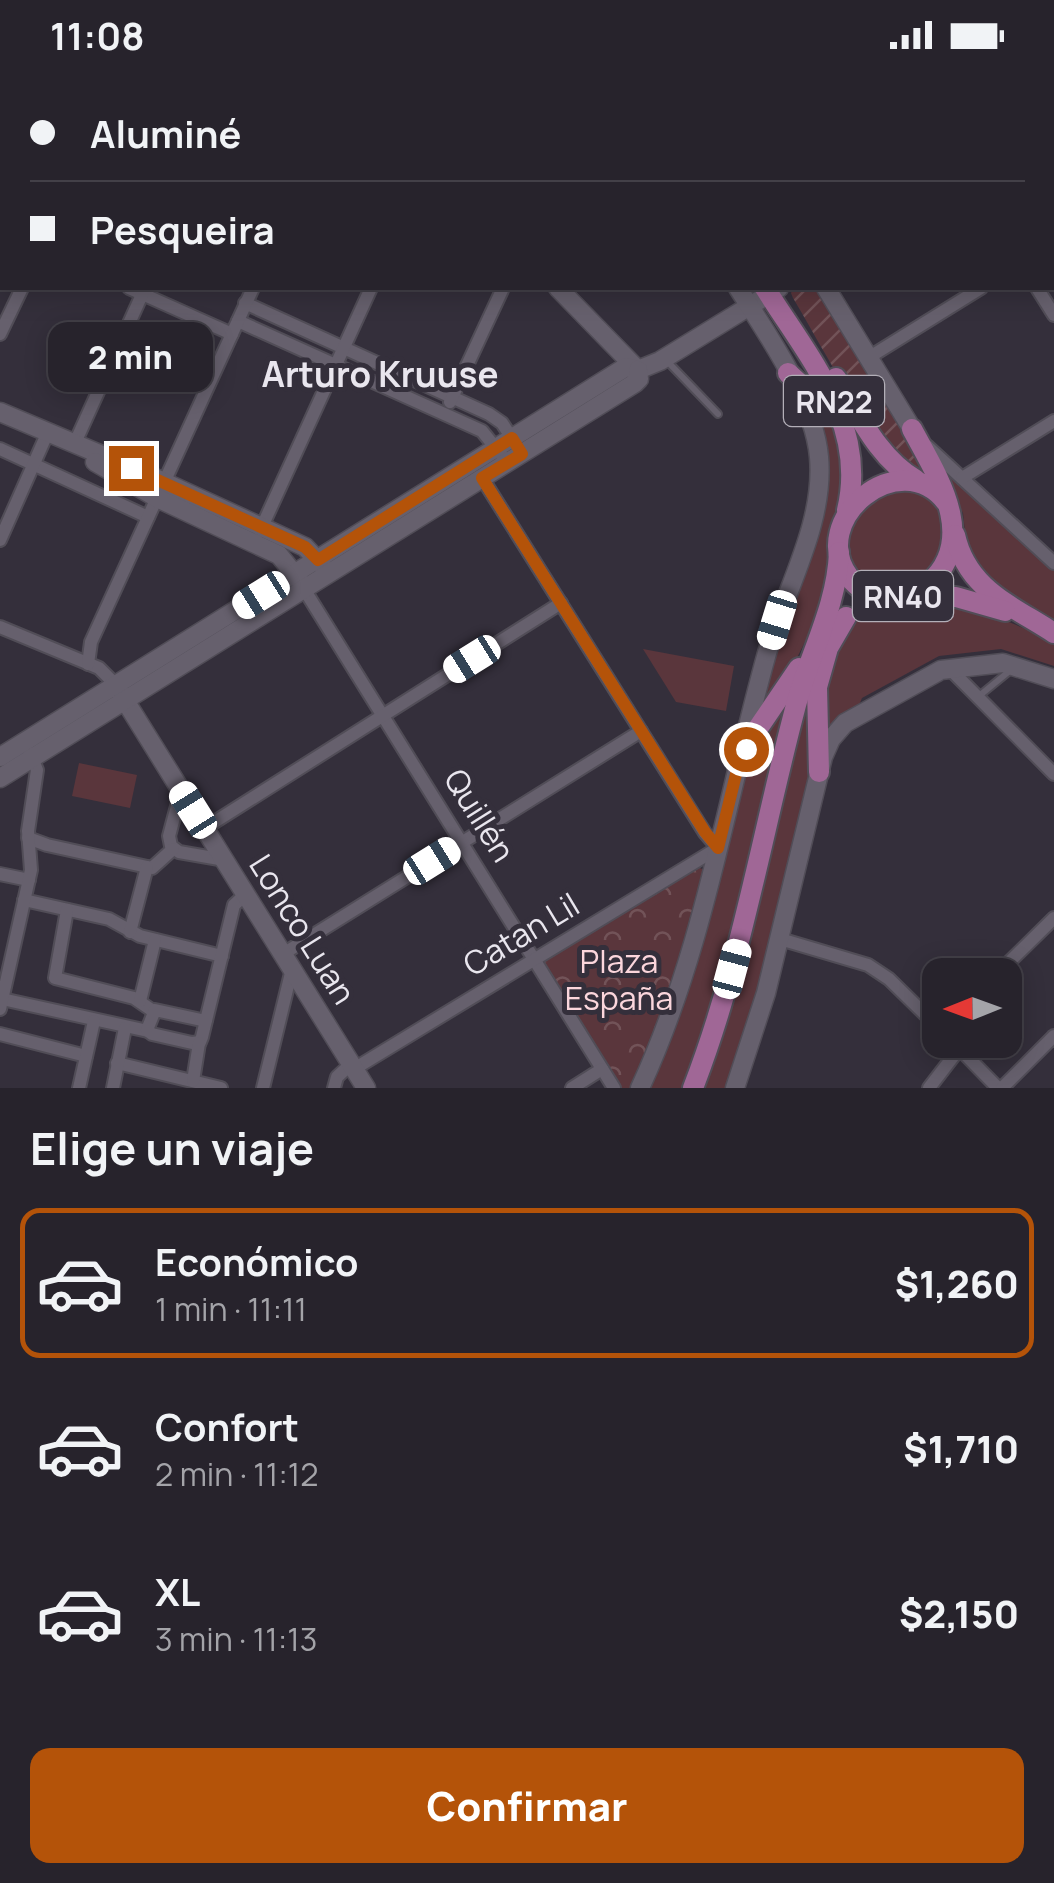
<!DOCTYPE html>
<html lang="es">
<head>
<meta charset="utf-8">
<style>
	body { margin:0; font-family:Manrope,sans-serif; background:#332f38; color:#f1f3f6; height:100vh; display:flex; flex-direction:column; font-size:38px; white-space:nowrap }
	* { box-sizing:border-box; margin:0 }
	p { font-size:32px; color:#a4a4a9 }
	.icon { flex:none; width:55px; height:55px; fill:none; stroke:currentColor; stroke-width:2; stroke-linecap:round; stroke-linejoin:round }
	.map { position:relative; height:1018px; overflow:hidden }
	.panel { display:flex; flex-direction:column; background:#27232c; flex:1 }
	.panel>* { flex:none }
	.hud { position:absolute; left:0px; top:0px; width:1055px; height:220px; box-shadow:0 5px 25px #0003,0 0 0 2px #434048; display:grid; align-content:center; height:220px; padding:0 30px; background:#27232c }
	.needle { width:65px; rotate:269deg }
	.fabs { position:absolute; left:922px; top:888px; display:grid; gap:20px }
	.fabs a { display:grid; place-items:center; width:100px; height:100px; border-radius:20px; background:#27232c; box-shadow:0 5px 25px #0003,0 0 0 2px #434048; font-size:50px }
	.end { position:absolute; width:45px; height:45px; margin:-22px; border:12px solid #b45309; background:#fff; box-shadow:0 0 0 5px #fff }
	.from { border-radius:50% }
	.bubble { position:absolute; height:70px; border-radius:20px; background:#27232c; box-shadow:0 5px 25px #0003,0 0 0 2px #434048; font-size:32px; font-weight:800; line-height:70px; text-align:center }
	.car { position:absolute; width:30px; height:60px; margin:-30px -15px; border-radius:12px; box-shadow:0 0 8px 2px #0007; background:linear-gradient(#fff 24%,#345 0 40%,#fff 0 76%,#345 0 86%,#fff 0) }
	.hud b { display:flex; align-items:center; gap:35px; height:95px; font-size:38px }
	.hud b+b { border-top:2px solid #434048 }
	.hud i { width:25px; height:25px; background:#f1f3f6 }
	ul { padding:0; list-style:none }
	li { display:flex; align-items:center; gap:30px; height:150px; margin:0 20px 15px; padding:0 10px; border:5px solid transparent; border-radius:20px }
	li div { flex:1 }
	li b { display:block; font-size:38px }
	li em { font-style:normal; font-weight:800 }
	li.current { border-color:#b45309 }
	li>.icon { width:90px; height:90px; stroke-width:1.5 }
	h2 { padding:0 30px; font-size:45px; line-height:120px }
	.action { display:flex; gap:20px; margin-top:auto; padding:20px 30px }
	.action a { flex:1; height:115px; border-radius:20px; background:#b45309; color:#fff; font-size:40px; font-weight:800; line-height:115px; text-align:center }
	.status { display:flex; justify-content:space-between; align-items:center; height:70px; padding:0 50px; background:#27232c; direction:ltr }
	.status svg { height:28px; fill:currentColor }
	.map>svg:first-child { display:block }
	.grass { fill:#5a363c }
	.park { fill:url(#park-crowns) }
	.garden { fill:url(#garden-furrows) }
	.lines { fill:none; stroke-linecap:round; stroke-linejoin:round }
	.lane-casing { stroke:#514d57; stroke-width:10 }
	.street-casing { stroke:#514d57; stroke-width:16 }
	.secondary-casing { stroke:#514d57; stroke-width:21 }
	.primary-casing { stroke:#514d57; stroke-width:24 }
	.lane { stroke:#66606d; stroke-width:6 }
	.street { stroke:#66606d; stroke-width:12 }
	.secondary { stroke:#66606d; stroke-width:18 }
	.primary { stroke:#a06796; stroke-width:20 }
	.route { stroke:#b45309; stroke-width:12 }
	.labels { text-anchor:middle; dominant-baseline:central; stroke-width:10; stroke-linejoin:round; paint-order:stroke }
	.shield { fill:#342f3b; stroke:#b3afb8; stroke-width:2.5 }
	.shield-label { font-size:30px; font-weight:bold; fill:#e9e6ee }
	.street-label { font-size:32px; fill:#e9e6ee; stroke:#342f3b }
	.park-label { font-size:32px; fill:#fbd6dc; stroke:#342f3b }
	.neighbourhood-label { font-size:35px; font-weight:bold; fill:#e9e6ee; stroke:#342f3b }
</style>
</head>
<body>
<div class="status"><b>11:08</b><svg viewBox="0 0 49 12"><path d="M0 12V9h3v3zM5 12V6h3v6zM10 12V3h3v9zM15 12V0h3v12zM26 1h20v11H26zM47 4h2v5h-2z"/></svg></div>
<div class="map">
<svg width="1054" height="1018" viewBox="0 0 1054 1018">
	<defs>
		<pattern id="park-crowns" width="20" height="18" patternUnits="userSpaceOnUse" patternTransform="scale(2.5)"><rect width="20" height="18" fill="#5a363c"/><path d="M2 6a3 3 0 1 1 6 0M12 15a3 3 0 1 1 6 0" fill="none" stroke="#725358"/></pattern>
		<pattern id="garden-furrows" width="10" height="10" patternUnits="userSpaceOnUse" patternTransform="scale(2.5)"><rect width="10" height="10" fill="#5a363c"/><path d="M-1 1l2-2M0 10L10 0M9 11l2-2" fill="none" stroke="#725358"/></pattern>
	</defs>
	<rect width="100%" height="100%" fill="#342f3b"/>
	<g class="grass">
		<path d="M806,325C835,349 848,382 843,420C842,431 838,440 836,450C833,468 833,487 829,504C816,561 788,608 754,655L777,568L822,435Z"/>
		<path d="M934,391L1054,501V553L999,521L967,481L963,443Z"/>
		<path d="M893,419C903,420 916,420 924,426C959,448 944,505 909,517C899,520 886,518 876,519L855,503L845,471L860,439Z"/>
		<path d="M930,531L978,539L1054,571V596L1001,579L939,586L862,628L857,640L827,663C825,656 820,647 820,640C819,609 840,558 867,543C886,533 909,533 930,531Z"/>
		<path d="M643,579L734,596L726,641L676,632Z"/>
		<path d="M790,619L718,909L685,1013L683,1018H647L743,698Z"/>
		<path d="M809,622L816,679L756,938L729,1018H704L737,914Z"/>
		<path d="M79,693L137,705L130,738L72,726Z"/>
	</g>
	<path class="park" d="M698,797L704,800L685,885L632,1018H622L545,896V889Z"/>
	<path class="garden" d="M794,218H817L911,367L931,408C876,387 824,279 793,228L791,223Z"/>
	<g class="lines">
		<defs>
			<g id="lane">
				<path d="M667,291L718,344"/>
				<path d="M979,626L1012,599"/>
			</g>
			<g id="street">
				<path d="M353,0L355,2"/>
				<path d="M63,2L64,0"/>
				<path d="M118,2L119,0"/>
				<path d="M908,2L912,0"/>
				<path d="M0,15L2,9"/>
				<path d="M0,70L2,71"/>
				<path d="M0,140L2,135"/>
				<path d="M0,159L2,160"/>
				<path d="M1052,173L1054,172"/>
				<path d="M129,218L232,264"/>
				<path d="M1037,218L1054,245"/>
				<path d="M245,233L489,344L502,353L515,373"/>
				<path d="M238,251L482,361L507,392"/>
				<path d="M0,264L22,218"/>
				<path d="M868,288L981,218"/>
				<path d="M450,332L503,218"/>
				<path d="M74,375L145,218"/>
				<path d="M927,376L1054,493"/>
				<path d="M0,379L148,447"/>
				<path d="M962,408L1054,351"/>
				<path d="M260,461L371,218"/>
				<path d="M0,470L47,364"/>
				<path d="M304,519L614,1018"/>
				<path d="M0,557L99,598L116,615"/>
				<path d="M88,594L91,572L253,218"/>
				<path d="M949,598L1054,704"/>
				<path d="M181,721L169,766L171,776L179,782L225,790"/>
				<path d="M205,758L561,533"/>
				<path d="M28,768L47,775L152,798L173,779"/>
				<path d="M0,804L29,810"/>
				<path d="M24,830L109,849L140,866L222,886"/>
				<path d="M67,840L55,908L134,928L153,941"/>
				<path d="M130,862L147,797"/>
				<path d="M780,869L868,895L889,909L940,959"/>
				<path d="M283,884L641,661"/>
				<path d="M996,905L1054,848"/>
				<path d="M2,929L148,961"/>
				<path d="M140,931L155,870"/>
				<path d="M0,939L31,800L28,761L37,700L30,683"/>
				<path d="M206,951L155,940L147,960L152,964L192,973L200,972L202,967L234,835L246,824"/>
				<path d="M0,964L86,986"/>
				<path d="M951,970L998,1018"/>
				<path d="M117,993L221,1018"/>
				<path d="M354,999L718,778L705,763L482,408"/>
				<path d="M193,1011L199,973"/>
				<path d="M79,1018L94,951"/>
				<path d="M113,1018L125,958"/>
				<path d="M263,1018L292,899"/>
				<path d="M334,1018L337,1007L351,994"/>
				<path d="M572,1018L602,999"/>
				<path d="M929,1018L959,979"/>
				<path d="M1002,1018L1054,966"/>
			</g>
			<g id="secondary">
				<path d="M247,0L252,2"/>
				<path d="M600,0L602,2"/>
				<path d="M690,0L692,2"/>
				<path d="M1052,49L1054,48"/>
				<path d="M558,218L638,300"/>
				<path d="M826,218L912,359"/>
				<path d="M0,342L142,402L305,477L322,495"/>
				<path d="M95,392L157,428L279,485L299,510"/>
				<path d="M121,624L366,1018"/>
				<path d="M0,687L626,297L638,300L660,291L779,218"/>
				<path d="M0,708L635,313L639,309L638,300"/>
				<path d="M640,1018C704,880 726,729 767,583C785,520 825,454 819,387C814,331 768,265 738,218"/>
				<path d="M735,1018L766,923L823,687L831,669L845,653L941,600L1003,593L1054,609"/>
			</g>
			<g id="primary">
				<path d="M643,0L645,2"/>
				<path d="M765,218C808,287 868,354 847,440"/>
				<path d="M788,303L834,345"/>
				<path d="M836,308C859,345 878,388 916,410"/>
				<path d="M912,359C936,404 979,468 930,512C917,524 899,530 881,527C868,525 857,517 849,507C806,450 900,373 946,432"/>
				<path d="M955,465C967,519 1011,535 1054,563"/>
				<path d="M911,526L956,527L1005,541"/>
				<path d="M738,696L750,670L799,598"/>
				<path d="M819,702L817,617L828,578L846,547"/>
				<path d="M693,1018C741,894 762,763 796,635C810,583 837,536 839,482"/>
			</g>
		</defs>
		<use href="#lane" class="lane-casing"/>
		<use href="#street" class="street-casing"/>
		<use href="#secondary" class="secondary-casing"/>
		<use href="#primary" class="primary-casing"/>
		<use href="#lane" class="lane"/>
		<use href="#street" class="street"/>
		<use href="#secondary" class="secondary"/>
		<use href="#primary" class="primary"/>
	</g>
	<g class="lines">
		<path class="route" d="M131,398L305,477L318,490L512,368L522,384L482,408L705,762L718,778L738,696L746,679"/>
	</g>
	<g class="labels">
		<g class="shield">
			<rect x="784" y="306" width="100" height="50" rx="8"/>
			<rect x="853" y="501" width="100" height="50" rx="8"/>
		</g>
		<g class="shield-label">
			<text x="834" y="331">RN22</text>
			<text x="903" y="526">RN40</text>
		</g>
		<g class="street-label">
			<text transform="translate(480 745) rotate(58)">Quillén</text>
			<text transform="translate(303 859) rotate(58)">Lonco Luan</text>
			<text transform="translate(521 864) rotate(-31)">Catan Lil</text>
		</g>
		<g class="park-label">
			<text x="619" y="891">Plaza<tspan x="619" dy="37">España</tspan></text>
		</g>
		<g class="neighbourhood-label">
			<text x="380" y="304">Arturo Kruuse</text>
		</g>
	</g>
</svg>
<div class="fabs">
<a><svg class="needle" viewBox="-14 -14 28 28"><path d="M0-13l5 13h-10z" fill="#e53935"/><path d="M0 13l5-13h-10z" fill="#a4a4a9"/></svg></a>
</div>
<i class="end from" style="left:746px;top:679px"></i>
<i class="end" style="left:131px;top:398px"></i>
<div class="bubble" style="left:48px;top:252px;width:165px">2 min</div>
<i class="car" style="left:261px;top:525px;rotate:238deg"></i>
<i class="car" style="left:777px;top:550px;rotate:197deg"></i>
<i class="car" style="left:472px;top:589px;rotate:238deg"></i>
<i class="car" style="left:193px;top:740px;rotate:328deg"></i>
<i class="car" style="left:432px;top:791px;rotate:58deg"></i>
<i class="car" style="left:732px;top:899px;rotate:15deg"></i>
<div class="hud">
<b><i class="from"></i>Aluminé</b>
<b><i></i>Pesqueira</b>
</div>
</div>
<section class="panel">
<h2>Elige un viaje</h2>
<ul>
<li class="current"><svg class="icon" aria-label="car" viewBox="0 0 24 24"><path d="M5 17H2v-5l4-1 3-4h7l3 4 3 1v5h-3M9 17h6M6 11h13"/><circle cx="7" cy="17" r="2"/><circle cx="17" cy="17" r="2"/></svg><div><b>Económico</b><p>1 min · 11:11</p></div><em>$1,260</em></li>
<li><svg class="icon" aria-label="car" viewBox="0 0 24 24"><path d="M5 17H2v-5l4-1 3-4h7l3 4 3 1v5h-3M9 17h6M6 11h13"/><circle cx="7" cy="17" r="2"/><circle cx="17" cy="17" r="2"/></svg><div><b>Confort</b><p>2 min · 11:12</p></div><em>$1,710</em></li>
<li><svg class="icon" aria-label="car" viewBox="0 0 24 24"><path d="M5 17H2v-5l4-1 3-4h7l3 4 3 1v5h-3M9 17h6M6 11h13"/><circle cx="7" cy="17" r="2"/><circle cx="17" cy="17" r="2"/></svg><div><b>XL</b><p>3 min · 11:13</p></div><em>$2,150</em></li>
</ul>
<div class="action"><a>Confirmar</a></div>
</section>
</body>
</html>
